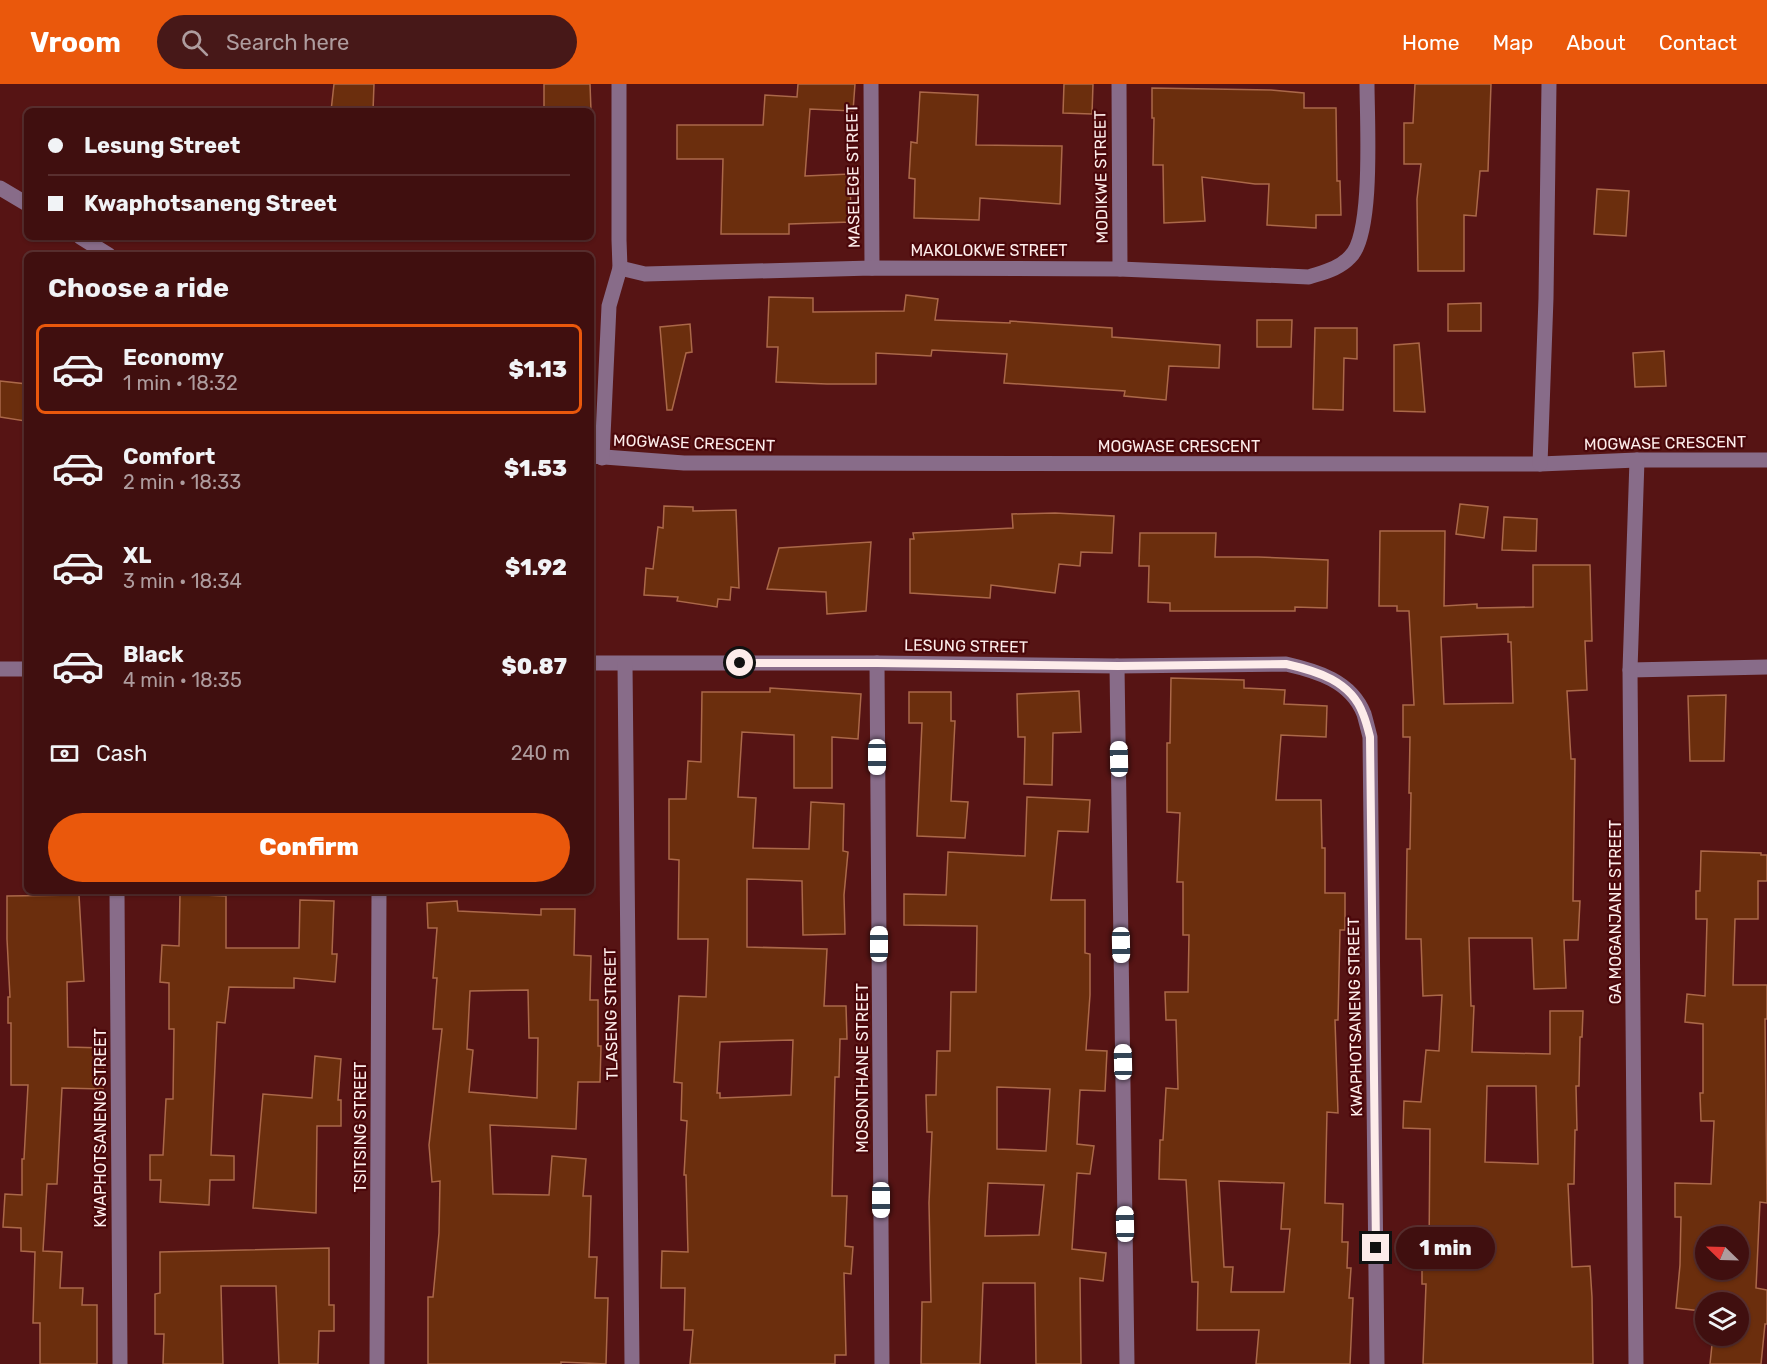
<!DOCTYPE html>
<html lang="en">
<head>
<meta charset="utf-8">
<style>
	body { margin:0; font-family:Rubik,sans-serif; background:#471818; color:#f1f3f6; height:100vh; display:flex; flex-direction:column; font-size:22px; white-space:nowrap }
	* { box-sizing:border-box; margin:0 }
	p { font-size:20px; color:#ae9c9e }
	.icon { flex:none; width:33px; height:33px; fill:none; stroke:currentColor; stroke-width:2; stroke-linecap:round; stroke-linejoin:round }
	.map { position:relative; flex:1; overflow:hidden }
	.details { position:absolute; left:24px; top:168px; width:570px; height:642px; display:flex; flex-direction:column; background:#400f0f; border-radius:9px; box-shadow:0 2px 4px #0004,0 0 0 2px #592f2f }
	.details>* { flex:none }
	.banner { position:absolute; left:24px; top:24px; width:570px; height:132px; border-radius:9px; box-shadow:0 2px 4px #0004,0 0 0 2px #592f2f; display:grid; align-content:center; height:132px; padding:0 24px; background:#400f0f }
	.needle { width:39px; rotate:293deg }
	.tools { position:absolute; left:1695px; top:1142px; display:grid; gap:12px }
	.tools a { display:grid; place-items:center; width:54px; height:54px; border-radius:50%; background:#400f0f; box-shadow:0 2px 4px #0004,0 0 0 2px #592f2f; font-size:30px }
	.end { position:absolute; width:27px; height:27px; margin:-14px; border:8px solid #fdecea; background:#111; box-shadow:0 0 0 3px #111 }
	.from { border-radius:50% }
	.bubble { position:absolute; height:42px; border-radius:21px; background:#400f0f; box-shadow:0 2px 4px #0004,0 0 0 2px #592f2f; font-size:20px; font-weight:800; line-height:42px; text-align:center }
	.car { position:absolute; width:18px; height:36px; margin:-18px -9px; border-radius:8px; box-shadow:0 0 4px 2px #0007; background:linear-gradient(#fff 24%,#345 0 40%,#fff 0 76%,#345 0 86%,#fff 0) }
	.banner b { display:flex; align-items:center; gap:21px; height:57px; font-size:22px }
	.banner b+b { border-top:2px solid #592f2f }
	.banner i { width:15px; height:15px; background:#f1f3f6 }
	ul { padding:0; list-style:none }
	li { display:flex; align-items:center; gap:18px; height:90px; margin:0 12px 9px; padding:0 12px; border:3px solid transparent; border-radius:9px }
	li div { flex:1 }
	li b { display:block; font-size:22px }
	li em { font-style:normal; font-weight:800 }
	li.active { border-color:#ea580c }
	li>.icon { width:54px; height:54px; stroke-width:1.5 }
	h2 { padding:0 24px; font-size:27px; line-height:72px }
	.pay { display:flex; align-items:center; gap:15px; height:66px; padding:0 24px; font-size:22px }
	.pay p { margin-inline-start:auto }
	.cta { display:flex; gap:12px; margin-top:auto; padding:12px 24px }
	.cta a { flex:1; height:69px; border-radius:36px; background:#ea580c; color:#fff; font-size:24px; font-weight:800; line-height:69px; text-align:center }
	header { display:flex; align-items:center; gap:36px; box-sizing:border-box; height:84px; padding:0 30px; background:#ea580c; color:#fff }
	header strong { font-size:28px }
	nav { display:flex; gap:33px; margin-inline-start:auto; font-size:21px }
	.search { width:420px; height:54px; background:#471818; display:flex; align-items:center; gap:15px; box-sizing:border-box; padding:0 21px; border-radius:33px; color:#ae9c9e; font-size:22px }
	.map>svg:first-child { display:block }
	.building { fill:#6b2e0d; stroke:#ab6849; stroke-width:1.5; fill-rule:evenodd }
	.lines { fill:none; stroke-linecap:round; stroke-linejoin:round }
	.minor { stroke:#886c89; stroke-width:15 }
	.route { stroke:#fdecea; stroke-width:8 }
	.labels { text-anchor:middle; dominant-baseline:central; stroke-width:4.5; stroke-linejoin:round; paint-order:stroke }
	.street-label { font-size:16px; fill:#fdecea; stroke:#4a070a }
</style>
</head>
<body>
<header>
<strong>Vroom</strong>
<div class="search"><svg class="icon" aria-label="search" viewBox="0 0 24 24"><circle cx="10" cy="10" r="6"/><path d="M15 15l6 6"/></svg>Search here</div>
<nav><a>Home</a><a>Map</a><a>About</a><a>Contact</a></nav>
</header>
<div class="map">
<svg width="1767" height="1280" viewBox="0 0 1767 1280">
	<rect width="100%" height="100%" fill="#561414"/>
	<g class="building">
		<path d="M334,0H374L373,27H331Z"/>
		<path d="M544,0H590L591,27H544Z"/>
		<path d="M798,0H855L853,27L810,25L805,92L850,90L851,138L789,140V150H721L723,75H677V41H763L765,11L797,13Z"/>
		<path d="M1064,0H1093L1092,30L1063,29Z"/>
		<path d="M1415,0H1491L1488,87H1480L1476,132L1464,131V187H1418L1417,115L1421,80H1404V39H1413Z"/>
		<path d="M1152,4L1271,6L1304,9V24H1336L1337,97H1340L1341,131H1316V144L1267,141L1269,100H1255L1202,93L1205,137L1164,139L1163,81H1153L1154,34H1152Z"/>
		<path d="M920,8L978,11L976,61L1062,62L1060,120L980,114L979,136L914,134L915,95L909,94L911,58L917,59Z"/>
		<path d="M1597,105L1629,107L1626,152L1594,150Z"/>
		<path d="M906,211L938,215L935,236L1010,239V237L1112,244V253L1220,261L1219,284L1169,282L1166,316L1124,312L1125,307L1004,299L1007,270L932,266L931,272L876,269V300H827L776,298L778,263H767L769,213L813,214V228L904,227Z"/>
		<path d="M1481,219V247H1448V220Z"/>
		<path d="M1257,236H1292L1291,263H1257Z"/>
		<path d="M690,240L692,268L686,269L672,326H667L660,243Z"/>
		<path d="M1315,244H1357V275L1344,274L1343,326L1313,325Z"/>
		<path d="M1419,259L1425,328L1394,327V261Z"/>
		<path d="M1664,267L1666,302L1635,303L1633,269Z"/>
		<path d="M0,297L27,300L25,337L0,333Z"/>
		<path d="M1460,420L1488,423L1484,454L1456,450Z"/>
		<path d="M664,422L693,423V427L736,426L739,504L731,503L730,516L718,515L717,523L677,517L678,513L644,511L646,484L653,485L658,443L663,444Z"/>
		<path d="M1055,429L1114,432L1112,469L1081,468L1080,482L1059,480L1055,509L991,501L990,514L910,509V455H914L913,449L1013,444L1012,430Z"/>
		<path d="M1504,433L1537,435L1536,467L1502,466Z"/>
		<path d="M1380,447H1445L1444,522L1477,520V524L1533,523V481H1590L1592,557H1585L1587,606L1567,607L1571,675H1575L1573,817H1580L1578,856H1564L1566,904L1534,905L1532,854H1469L1471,922H1474L1472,968L1550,970V927H1583L1582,953H1580L1579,1002H1576L1577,1046H1575L1574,1100H1568L1572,1183L1590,1182L1592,1213L1593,1280H1423L1426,1200H1422V1170H1429L1430,1045L1403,1044L1404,1017L1421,1018L1426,966L1439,967L1442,911L1423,912L1421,855H1406L1407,765H1410L1411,709H1409L1410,653H1403V621H1414L1409,527H1397V522H1379ZM1508,550V558H1511L1513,619L1444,620L1441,553ZM1487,1002H1536L1538,1080L1485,1078Z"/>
		<path d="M1140,449H1216L1215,473H1258L1328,476L1327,524L1295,523V527H1170V519L1148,518L1149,482H1139Z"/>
		<path d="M871,458L866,527L827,530L826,508L767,505L779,464Z"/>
		<path d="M1171,594L1244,596V604L1285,606L1284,620L1327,622L1326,653L1281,651L1276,716H1321L1322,764H1325V809H1345V846H1340L1338,936H1335L1338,1029L1327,1028L1325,1119L1343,1120L1342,1158H1348L1347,1184H1351L1349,1214H1353L1350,1280H1256L1259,1246H1197L1198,1198H1192L1186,1096L1159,1095L1160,1056H1163L1166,1004L1178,1005L1176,936H1166L1165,908H1188L1189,851H1183V798H1177L1180,729L1167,728V659H1170ZM1219,1097L1284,1099L1281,1145H1290L1284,1208H1231L1233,1183H1224Z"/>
		<path d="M770,604L861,610L858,655L832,653V704H794V651L742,648L738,713L756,714L753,764L809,765L811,718L844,720L843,767L848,768L844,811L845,850L803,851L802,797L747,795V863L827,865L824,922H846L847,955H840L839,993H835L832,1112H847L845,1162L853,1163L851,1190L844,1189L846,1271H835V1280H690L693,1246H684L685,1204H661L662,1167L688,1168L686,1091H684L687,1037L681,1036L682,999L674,998L679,912L706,913L708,855H678L679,776L669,775V715H686L688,677L701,678L702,608H770ZM793,956L791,1011L720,1014V1009H717L720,958Z"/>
		<path d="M1079,607L1081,648L1053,649L1052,701L1024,700L1025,653H1018L1017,610Z"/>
		<path d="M909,608H951V637H955L951,717L968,718L965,754L917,752L922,639H909Z"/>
		<path d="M1726,611L1724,677H1690L1688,612Z"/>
		<path d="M1027,713L1090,716L1088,748L1058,747L1051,816H1085V869L1090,870V911L1086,966L1107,967L1105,1007L1080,1006L1077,1060L1094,1062L1090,1090L1077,1089L1072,1165L1106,1169L1103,1197L1080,1194L1081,1280H1036L1035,1199H983L980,1280H921L922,1218H931L929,1119L932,1048H927L926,1011H936L937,967H950L951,908H976L977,842L904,841V810L946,811L948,768L1025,772ZM997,1003L1050,1005L1046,1067L997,1065ZM988,1099L1044,1101L1039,1151L985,1152Z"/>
		<path d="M1701,767L1761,769V771H1767V797H1758V835H1735L1733,901H1767V935H1765L1767,1119L1760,1118L1756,1204L1767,1206V1240H1765L1761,1280H1710L1713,1251H1738V1218H1706V1236H1701V1227L1676,1224L1680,1181L1681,1133H1675V1099L1711,1100L1714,1037H1701L1700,1009H1703V940L1685,938L1687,910L1705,912L1707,835H1696V807H1700ZM1706,1152H1738V1185H1706Z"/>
		<path d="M180,810L226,812V864H299L300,816L334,817L332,870H337L335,898L294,894V904L229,903L225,939L217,938L211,1071L234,1072V1096H210L209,1121L160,1118L161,1096H150V1071H163L166,1015H173L174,945H169V899L160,898L162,861L179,862Z"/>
		<path d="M79,811L84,897L67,898L68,963L104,964L103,1005L62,1004L57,1100H47L43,1167L62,1168L60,1204H83L82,1221H97V1280H40V1239H33L35,1168L21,1167V1144L3,1143L5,1110L22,1111V1075H24L28,1001H11V939H8V913H10L7,855V812Z"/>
		<path d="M457,817L458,827L541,831V825H575L574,871L591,872L590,916H598V962H601L600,998H578L576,1045L490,1041L493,1110L549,1111L552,1072L586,1075L583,1112H591L589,1173H597L595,1214H608L606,1280L561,1278V1280H428V1213H433L439,1149L440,1097L432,1098L429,1061L442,945H433L437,894H433L437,844H428L427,819ZM528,906L529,954H538L537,1014L469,1008L473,966L467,965L470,907Z"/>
		<path d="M315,972L341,975L338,1016H341V1042H317L316,1129L253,1124L263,1010L312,1014Z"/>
		<path d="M329,1164V1221H334V1247H319L318,1280H279L276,1202H221L223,1280H163L164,1250H155V1210L160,1209V1168Z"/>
	</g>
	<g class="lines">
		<g class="minor">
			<path d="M871,0L872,184"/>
			<path d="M1119,0L1120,185"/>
			<path d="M0,104L27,120"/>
			<path d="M80,153L109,171"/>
			<path d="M620,184L645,190L872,184L1120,185L1309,193C1324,188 1339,185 1350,173C1374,151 1367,35 1367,0"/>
			<path d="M591,372L684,379L1540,380L1637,376H1767"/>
			<path d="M602,374L609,222L620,184L619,156V0"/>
			<path d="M1540,380L1546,214L1549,0"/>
			<path d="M591,579H877L1117,582L1286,580C1317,587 1351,597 1364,630C1366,637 1368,645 1370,653L1377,1280"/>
			<path d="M877,579L882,1280"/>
			<path d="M625,580L632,1280"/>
			<path d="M1117,582L1127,1280"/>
			<path d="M0,585H27"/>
			<path d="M1630,586L1767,583"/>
			<path d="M117,807L120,1280"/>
			<path d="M377,1280L379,807"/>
			<path d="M1636,1280L1630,586L1637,376"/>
		</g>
	</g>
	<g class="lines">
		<path class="route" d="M740,579H877L1118,582L1286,580C1317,587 1351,597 1363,630C1366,637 1368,645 1370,653L1376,1164"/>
	</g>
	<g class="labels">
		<g class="street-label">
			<text transform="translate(853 92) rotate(-91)">MASELEGE STREET</text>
			<text transform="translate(1101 93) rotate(-91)">MODIKWE STREET</text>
			<text x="989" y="166">MAKOLOKWE STREET</text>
			<text transform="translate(694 359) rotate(2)">MOGWASE CRESCENT</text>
			<text transform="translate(1665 359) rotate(-1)">MOGWASE CRESCENT</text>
			<text x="1179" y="362">MOGWASE CRESCENT</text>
			<text transform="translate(966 562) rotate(1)">LESUNG STREET</text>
			<text transform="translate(1615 828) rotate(-90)">GA MOGANJANE STREET</text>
			<text transform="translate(611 930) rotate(-91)">TLASENG STREET</text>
			<text transform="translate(1355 933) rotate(-91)">KWAPHOTSANENG STREET</text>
			<text transform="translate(862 984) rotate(-90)">MOSONTHANE STREET</text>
			<text transform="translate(360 1043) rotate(-90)">TSITSING STREET</text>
			<text transform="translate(100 1044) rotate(-90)">KWAPHOTSANENG STREET</text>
		</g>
	</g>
</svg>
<div class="tools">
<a><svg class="needle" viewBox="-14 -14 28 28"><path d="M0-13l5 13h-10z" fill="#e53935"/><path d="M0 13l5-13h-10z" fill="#ae9c9e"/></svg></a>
<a><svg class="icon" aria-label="layers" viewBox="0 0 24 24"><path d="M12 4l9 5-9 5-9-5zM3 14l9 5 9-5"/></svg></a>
</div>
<i class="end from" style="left:740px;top:579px"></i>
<i class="end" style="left:1376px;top:1164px"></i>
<div class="bubble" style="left:1396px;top:1143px;width:99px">1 min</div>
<i class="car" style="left:877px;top:673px;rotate:180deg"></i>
<i class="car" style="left:1119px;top:675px;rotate:359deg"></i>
<i class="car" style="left:879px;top:860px;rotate:0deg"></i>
<i class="car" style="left:1121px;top:861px;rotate:179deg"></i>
<i class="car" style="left:1123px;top:978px;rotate:359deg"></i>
<i class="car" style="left:881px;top:1116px;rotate:180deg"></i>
<i class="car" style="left:1125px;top:1140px;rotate:359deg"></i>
<div class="banner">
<b><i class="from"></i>Lesung Street</b>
<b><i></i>Kwaphotsaneng Street</b>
</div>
<section class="details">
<h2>Choose a ride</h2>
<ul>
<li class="active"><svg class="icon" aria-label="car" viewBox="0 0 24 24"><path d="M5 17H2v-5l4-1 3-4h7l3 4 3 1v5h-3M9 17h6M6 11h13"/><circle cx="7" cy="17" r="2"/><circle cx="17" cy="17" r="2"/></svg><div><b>Economy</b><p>1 min · 18:32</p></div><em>$1.13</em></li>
<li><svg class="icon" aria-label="car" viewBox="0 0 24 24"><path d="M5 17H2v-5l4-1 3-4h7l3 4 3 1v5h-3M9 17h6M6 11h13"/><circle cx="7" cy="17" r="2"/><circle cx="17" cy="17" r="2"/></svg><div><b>Comfort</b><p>2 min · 18:33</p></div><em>$1.53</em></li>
<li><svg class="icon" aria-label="car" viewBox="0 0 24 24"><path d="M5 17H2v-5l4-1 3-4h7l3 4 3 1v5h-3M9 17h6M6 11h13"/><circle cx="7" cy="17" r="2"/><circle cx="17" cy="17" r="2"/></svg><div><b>XL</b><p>3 min · 18:34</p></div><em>$1.92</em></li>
<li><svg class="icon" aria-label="car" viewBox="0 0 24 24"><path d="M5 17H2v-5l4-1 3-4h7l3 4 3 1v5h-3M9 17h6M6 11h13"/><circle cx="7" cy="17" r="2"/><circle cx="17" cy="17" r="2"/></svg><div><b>Black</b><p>4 min · 18:35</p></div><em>$0.87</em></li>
</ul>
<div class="pay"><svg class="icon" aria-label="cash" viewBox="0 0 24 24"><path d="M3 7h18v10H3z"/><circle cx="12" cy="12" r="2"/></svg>Cash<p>240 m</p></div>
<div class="cta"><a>Confirm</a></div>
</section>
</div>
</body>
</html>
